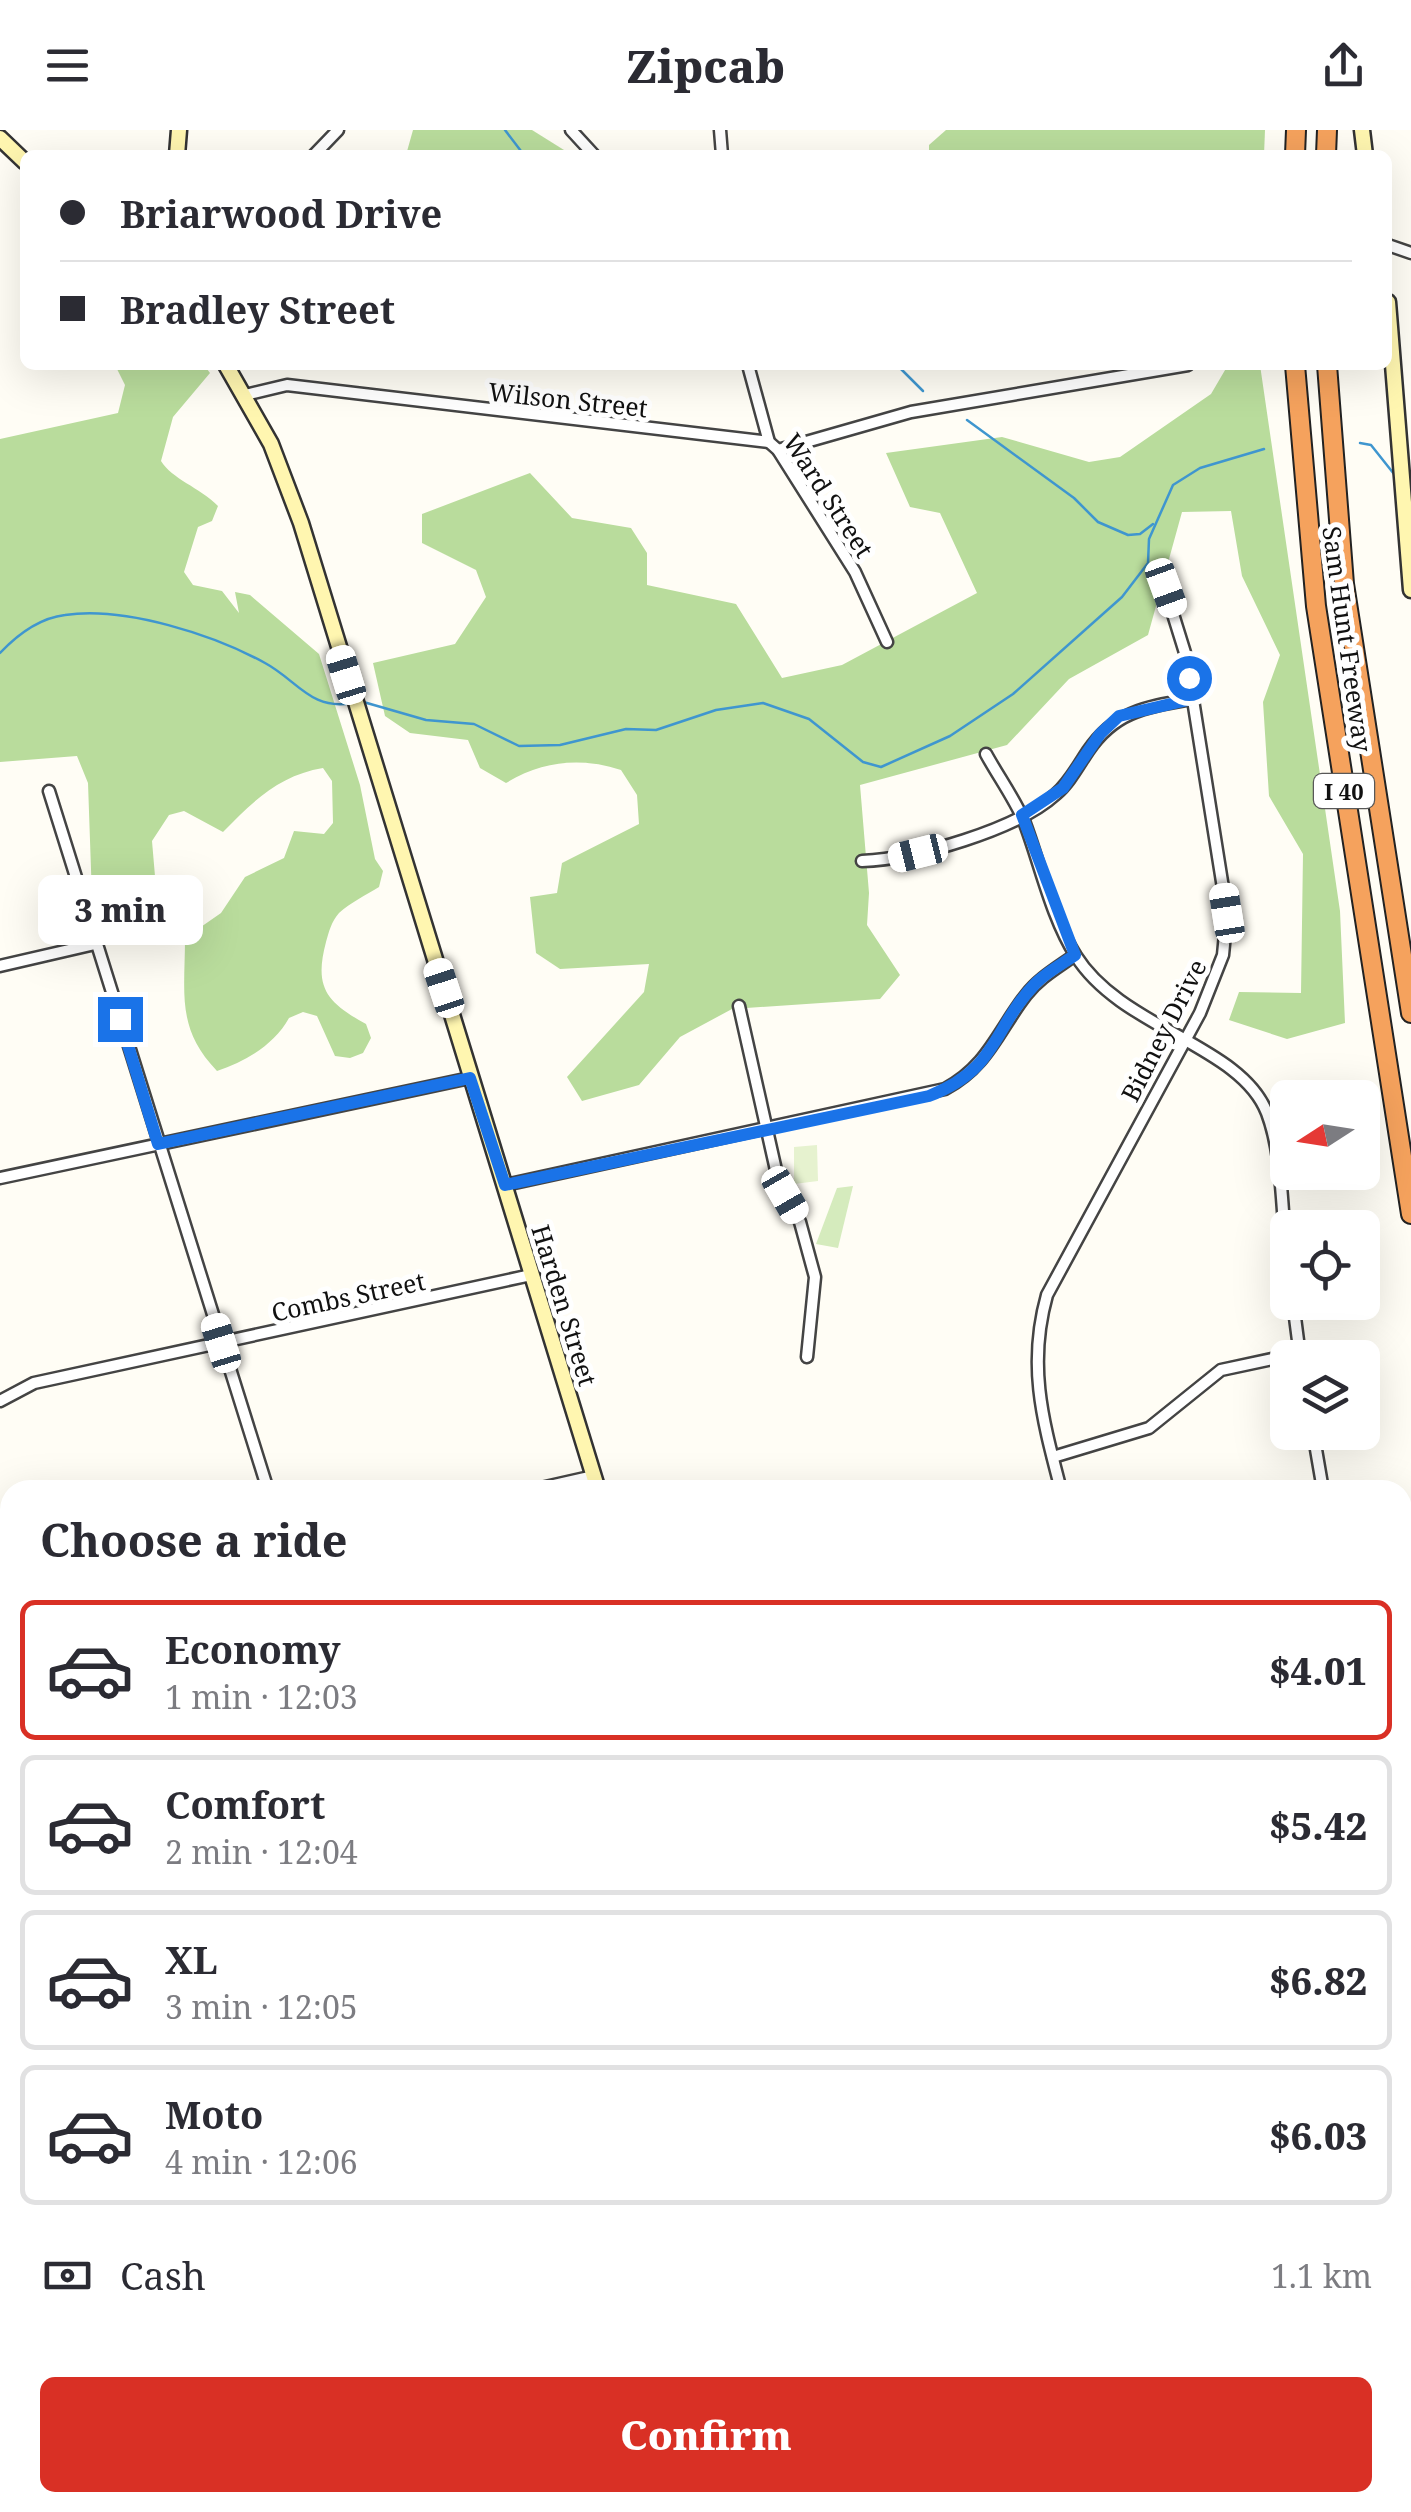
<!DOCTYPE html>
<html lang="en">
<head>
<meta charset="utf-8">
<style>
	body { margin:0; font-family:"Noto Serif",serif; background:#f7f7f7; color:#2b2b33; height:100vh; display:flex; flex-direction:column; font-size:38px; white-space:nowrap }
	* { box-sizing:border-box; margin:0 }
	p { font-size:32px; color:#7c7c81 }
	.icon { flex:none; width:55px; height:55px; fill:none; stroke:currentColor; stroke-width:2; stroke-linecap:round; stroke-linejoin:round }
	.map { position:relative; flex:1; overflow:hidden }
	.drawer { position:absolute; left:0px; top:1350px; width:1412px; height:1032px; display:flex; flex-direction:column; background:#fff; border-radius:30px 30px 0 0; box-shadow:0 10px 40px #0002 }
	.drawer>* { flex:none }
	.guide { position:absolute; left:20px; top:20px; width:1372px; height:220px; border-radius:15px; box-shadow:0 10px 40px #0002; display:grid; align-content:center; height:220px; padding:0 40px; background:#fff }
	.needle { width:65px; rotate:258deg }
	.fabs { position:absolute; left:1270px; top:950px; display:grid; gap:20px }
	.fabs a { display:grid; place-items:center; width:110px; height:110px; border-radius:15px; background:#fff; box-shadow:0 10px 40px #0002; font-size:50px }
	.end { position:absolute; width:45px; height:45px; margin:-22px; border:12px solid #1a73e8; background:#fff; box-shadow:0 0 0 5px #fff }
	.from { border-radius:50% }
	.bubble { position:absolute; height:70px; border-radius:15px; background:#fff; box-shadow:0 10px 40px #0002; font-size:32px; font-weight:800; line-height:70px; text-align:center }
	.car { position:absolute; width:30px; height:60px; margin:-30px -15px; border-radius:12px; box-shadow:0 0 8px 2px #0007; background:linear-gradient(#fff 24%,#345 0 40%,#fff 0 76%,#345 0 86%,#fff 0) }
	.guide b { display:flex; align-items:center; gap:35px; height:95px; font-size:38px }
	.guide b+b { border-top:2px solid #e1e1e2 }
	.guide i { width:25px; height:25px; background:#2b2b33 }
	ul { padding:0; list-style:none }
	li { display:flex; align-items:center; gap:30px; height:140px; margin:0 20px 15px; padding:0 20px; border:5px solid #e1e1e2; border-radius:15px }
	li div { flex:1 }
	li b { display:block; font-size:38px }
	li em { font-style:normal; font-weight:800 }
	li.on { border-color:#d93025 }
	li>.icon { width:90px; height:90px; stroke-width:1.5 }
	h2 { padding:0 40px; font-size:45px; line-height:120px }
	.pay { display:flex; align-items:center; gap:25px; height:110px; padding:0 40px; font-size:38px }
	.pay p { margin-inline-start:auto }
	.primary-button { display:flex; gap:20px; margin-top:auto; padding:20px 40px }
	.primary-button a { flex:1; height:115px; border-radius:15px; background:#d93025; color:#fff; font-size:40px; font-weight:800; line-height:115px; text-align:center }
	header { display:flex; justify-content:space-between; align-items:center; height:130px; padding:0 40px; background:#fff; font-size:45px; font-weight:800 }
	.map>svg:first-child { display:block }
	.green { fill:#d5ebbd }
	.forest { fill:#b9dc9c }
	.pitch { fill:#e6f2cf }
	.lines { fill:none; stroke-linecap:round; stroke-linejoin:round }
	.stream { stroke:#3f96cf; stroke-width:2.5 }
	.street-casing { stroke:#444; stroke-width:15 }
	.secondary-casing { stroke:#333; stroke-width:19 }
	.highway-casing { stroke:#222; stroke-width:22 }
	.street { stroke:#fff; stroke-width:10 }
	.secondary { stroke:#fff6b0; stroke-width:14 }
	.highway { stroke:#f5a25d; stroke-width:18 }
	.route { stroke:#1a73e8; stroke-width:12 }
	.labels { text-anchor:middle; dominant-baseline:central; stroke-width:10; stroke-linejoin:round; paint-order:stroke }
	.shield { fill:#fff; stroke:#585858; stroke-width:2.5 }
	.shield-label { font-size:22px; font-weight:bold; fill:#111 }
	.street-label { font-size:25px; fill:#111; stroke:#fff }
</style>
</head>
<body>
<header><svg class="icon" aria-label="menu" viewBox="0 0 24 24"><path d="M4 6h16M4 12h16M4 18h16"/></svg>Zipcab<svg class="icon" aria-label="share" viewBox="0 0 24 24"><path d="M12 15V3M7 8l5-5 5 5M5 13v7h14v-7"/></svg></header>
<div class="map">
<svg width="1411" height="2382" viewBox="0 0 1411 2382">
	<rect width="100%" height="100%" fill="#fffdf5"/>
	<path class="green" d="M853,1056L838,1118L816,1114L837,1058Z"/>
	<g class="forest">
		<path d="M413,0H532L572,25H406Z"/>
		<path d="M946,0H1265L1264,25H929V15Z"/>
		<path d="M115,235H204L210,243L173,287L161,331C172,349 199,357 218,376L212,391L198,397L184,442L193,455L222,461L239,483L235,462L250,465L319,524L360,655L375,729L383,741L379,757C366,765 350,773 339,783C331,792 329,802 326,812C314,857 326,872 366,894L371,908L363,923L350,928L335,926L317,886L303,882L289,888C274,915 246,931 217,941C176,898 185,864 185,808L221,783L245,747L284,728L294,701L324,704L333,693L332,651L323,638C280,645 253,671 223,702L184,681L169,685L152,711L156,758C137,773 127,780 102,780L92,768L88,653L77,626L0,632V309L118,283L125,255Z"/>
		<path d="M1228,235H1260L1340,781L1345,893L1287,909L1229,890L1239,862L1301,863L1303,724L1269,666L1263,572L1280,525L1242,446L1231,381L1182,382L1148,505L1069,549L1007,615L860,655L869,763L867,795L900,845L880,869L732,879L680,907L639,955L582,971L567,947L644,862L649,834L560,839L536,823L530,767L557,763L562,733L639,694L637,665L621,640C581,627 542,631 506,653L480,638L468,610L410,603L385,586L373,533L455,514L486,467L476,440L422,413V384L530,343L572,388L631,398L647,423V455L736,474L782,548L842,535L977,463L940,383L910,377L886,323L1002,307L1089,332L1120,327L1211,264Z"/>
	</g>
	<path class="pitch" d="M817,1015L818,1051L794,1054V1017Z"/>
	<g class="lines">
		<g class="stream">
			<path d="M505,0L524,25"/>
			<path d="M897,235L923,261"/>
			<path d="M967,290L1074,368L1098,392L1128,405L1140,404L1153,394"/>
			<path d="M1360,313L1371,315L1394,344"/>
			<path d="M0,523C18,504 40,488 65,485C125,476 214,505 265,533C297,550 311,581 352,573"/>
			<path d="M360,571L426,590L474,594L519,616L560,615L626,599L656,600L716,580L763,573L809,589L863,632L881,637L950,606L1013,564L1122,467L1148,433L1149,409L1173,355L1200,338L1264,319"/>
		</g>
		<defs>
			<g id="street">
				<path d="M571,0L594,25"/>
				<path d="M720,0L722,25"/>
				<path d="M314,25L338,0"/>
				<path d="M1388,115L1411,123"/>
				<path d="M748,235L769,312L778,320L855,442L887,512"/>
				<path d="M245,265L287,255L769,312"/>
				<path d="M778,320L911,282L1188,235"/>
				<path d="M986,624C998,646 1014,668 1024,691C1040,733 1051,787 1076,826C1122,899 1241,915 1267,983C1284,1028 1281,1087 1288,1135"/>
				<path d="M49,661L268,1360"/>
				<path d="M862,731C915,729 1017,700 1056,664C1069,653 1078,636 1088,621C1115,581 1146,577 1192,569"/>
				<path d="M0,836L95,814"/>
				<path d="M739,876L778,1049L800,1092L815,1147L807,1227"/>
				<path d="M0,1048L470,948"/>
				<path d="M505,1055L945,959C988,936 998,901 1026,865C1039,848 1057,838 1075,825"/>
				<path d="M1293,1172L1300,1226"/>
				<path d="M0,1271L34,1253L531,1145"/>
				<path d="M1313,1302L1323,1360"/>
				<path d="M1053,1327L1149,1298L1221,1240L1300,1223"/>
				<path d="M532,1360L594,1346"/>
				<path d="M1061,1360C1043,1291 1027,1236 1047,1165L1200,883L1223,825L1227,783L1186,526L1159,439"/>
				<path d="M0,1477L10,1474"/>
				<path d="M285,2372L287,2382"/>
				<path d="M600,2372L602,2382"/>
			</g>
			<g id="secondary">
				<path d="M1362,0L1365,25"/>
				<path d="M0,8L25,32"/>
				<path d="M177,25L179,0"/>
				<path d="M1388,172L1411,460"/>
				<path d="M226,235L271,314L301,393L598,1360"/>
				<path d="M0,1675L10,1725"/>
				<path d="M0,2109L10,2107"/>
				<path d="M0,2366L10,2364"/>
				<path d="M900,2372L901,2382"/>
				<path d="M1157,2372L1173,2382"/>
			</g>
			<g id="highway">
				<path d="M1295,25L1296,0"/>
				<path d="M1326,25L1327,0"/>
				<path d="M1295,235L1316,476L1411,1084"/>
				<path d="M1327,235L1344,454L1411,883"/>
			</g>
		</defs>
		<use href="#street" class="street-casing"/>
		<use href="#secondary" class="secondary-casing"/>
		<use href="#highway" class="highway-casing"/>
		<use href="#street" class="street"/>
		<use href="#secondary" class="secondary"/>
		<use href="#highway" class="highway"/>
	</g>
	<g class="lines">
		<path class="route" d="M120,889L158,1014L470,948L505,1055L929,966C999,939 992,898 1036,853C1047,842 1062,834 1075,825L1022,685L1063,658L1100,604L1119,586L1192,569L1189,548"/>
	</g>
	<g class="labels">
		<rect class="shield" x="1314" y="644" width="60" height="34" rx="8"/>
		<g class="shield-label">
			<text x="1344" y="661">I 40</text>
		</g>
		<g class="street-label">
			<text transform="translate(568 269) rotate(6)">Wilson Street</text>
			<text transform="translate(829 365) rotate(57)">Ward Street</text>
			<text transform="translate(1348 509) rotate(82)">Sam Hunt Freeway</text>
			<text transform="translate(1163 900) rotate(-63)">Bidney Drive</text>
			<text transform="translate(348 1166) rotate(-12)">Combs Street</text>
			<text transform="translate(565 1175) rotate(73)">Harden Street</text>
		</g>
	</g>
</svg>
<div class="fabs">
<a><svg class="needle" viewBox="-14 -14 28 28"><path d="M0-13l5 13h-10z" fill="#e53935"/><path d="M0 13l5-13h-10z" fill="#7c7c81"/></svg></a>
<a><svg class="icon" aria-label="locate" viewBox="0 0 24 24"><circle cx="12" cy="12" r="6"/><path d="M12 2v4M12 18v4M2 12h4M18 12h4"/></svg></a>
<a><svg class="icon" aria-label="layers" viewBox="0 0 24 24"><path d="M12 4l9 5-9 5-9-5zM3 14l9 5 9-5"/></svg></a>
</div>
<i class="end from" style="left:1189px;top:548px"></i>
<i class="end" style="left:120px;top:889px"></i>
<div class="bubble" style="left:38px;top:745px;width:165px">3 min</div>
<i class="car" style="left:1166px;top:458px;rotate:160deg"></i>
<i class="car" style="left:346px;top:545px;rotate:343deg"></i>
<i class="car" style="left:918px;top:723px;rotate:256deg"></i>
<i class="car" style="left:1227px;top:783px;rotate:351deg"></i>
<i class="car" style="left:444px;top:858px;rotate:342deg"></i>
<i class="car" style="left:785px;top:1065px;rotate:150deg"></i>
<i class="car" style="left:221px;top:1213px;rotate:343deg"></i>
<div class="guide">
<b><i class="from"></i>Briarwood Drive</b>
<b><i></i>Bradley Street</b>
</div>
<section class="drawer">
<h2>Choose a ride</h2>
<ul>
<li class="on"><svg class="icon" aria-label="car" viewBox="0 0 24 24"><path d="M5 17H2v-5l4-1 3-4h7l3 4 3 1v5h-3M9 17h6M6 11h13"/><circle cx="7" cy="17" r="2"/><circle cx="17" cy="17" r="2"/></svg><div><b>Economy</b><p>1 min · 12:03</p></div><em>$4.01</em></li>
<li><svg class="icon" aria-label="car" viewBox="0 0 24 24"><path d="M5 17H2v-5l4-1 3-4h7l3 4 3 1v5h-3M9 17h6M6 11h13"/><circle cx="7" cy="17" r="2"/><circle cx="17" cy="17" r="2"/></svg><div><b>Comfort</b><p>2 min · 12:04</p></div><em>$5.42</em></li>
<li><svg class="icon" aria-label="car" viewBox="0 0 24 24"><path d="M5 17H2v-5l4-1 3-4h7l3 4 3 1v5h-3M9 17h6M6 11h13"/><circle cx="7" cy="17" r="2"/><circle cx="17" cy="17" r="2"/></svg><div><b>XL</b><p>3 min · 12:05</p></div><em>$6.82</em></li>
<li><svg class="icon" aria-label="car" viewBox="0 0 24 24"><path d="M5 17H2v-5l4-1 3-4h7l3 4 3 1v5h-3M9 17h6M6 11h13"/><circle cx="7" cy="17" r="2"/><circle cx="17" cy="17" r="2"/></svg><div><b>Moto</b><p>4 min · 12:06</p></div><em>$6.03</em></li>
</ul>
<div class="pay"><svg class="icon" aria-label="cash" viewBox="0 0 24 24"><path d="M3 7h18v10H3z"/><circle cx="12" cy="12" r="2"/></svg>Cash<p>1.1 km</p></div>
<div class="primary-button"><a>Confirm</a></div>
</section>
</div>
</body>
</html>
